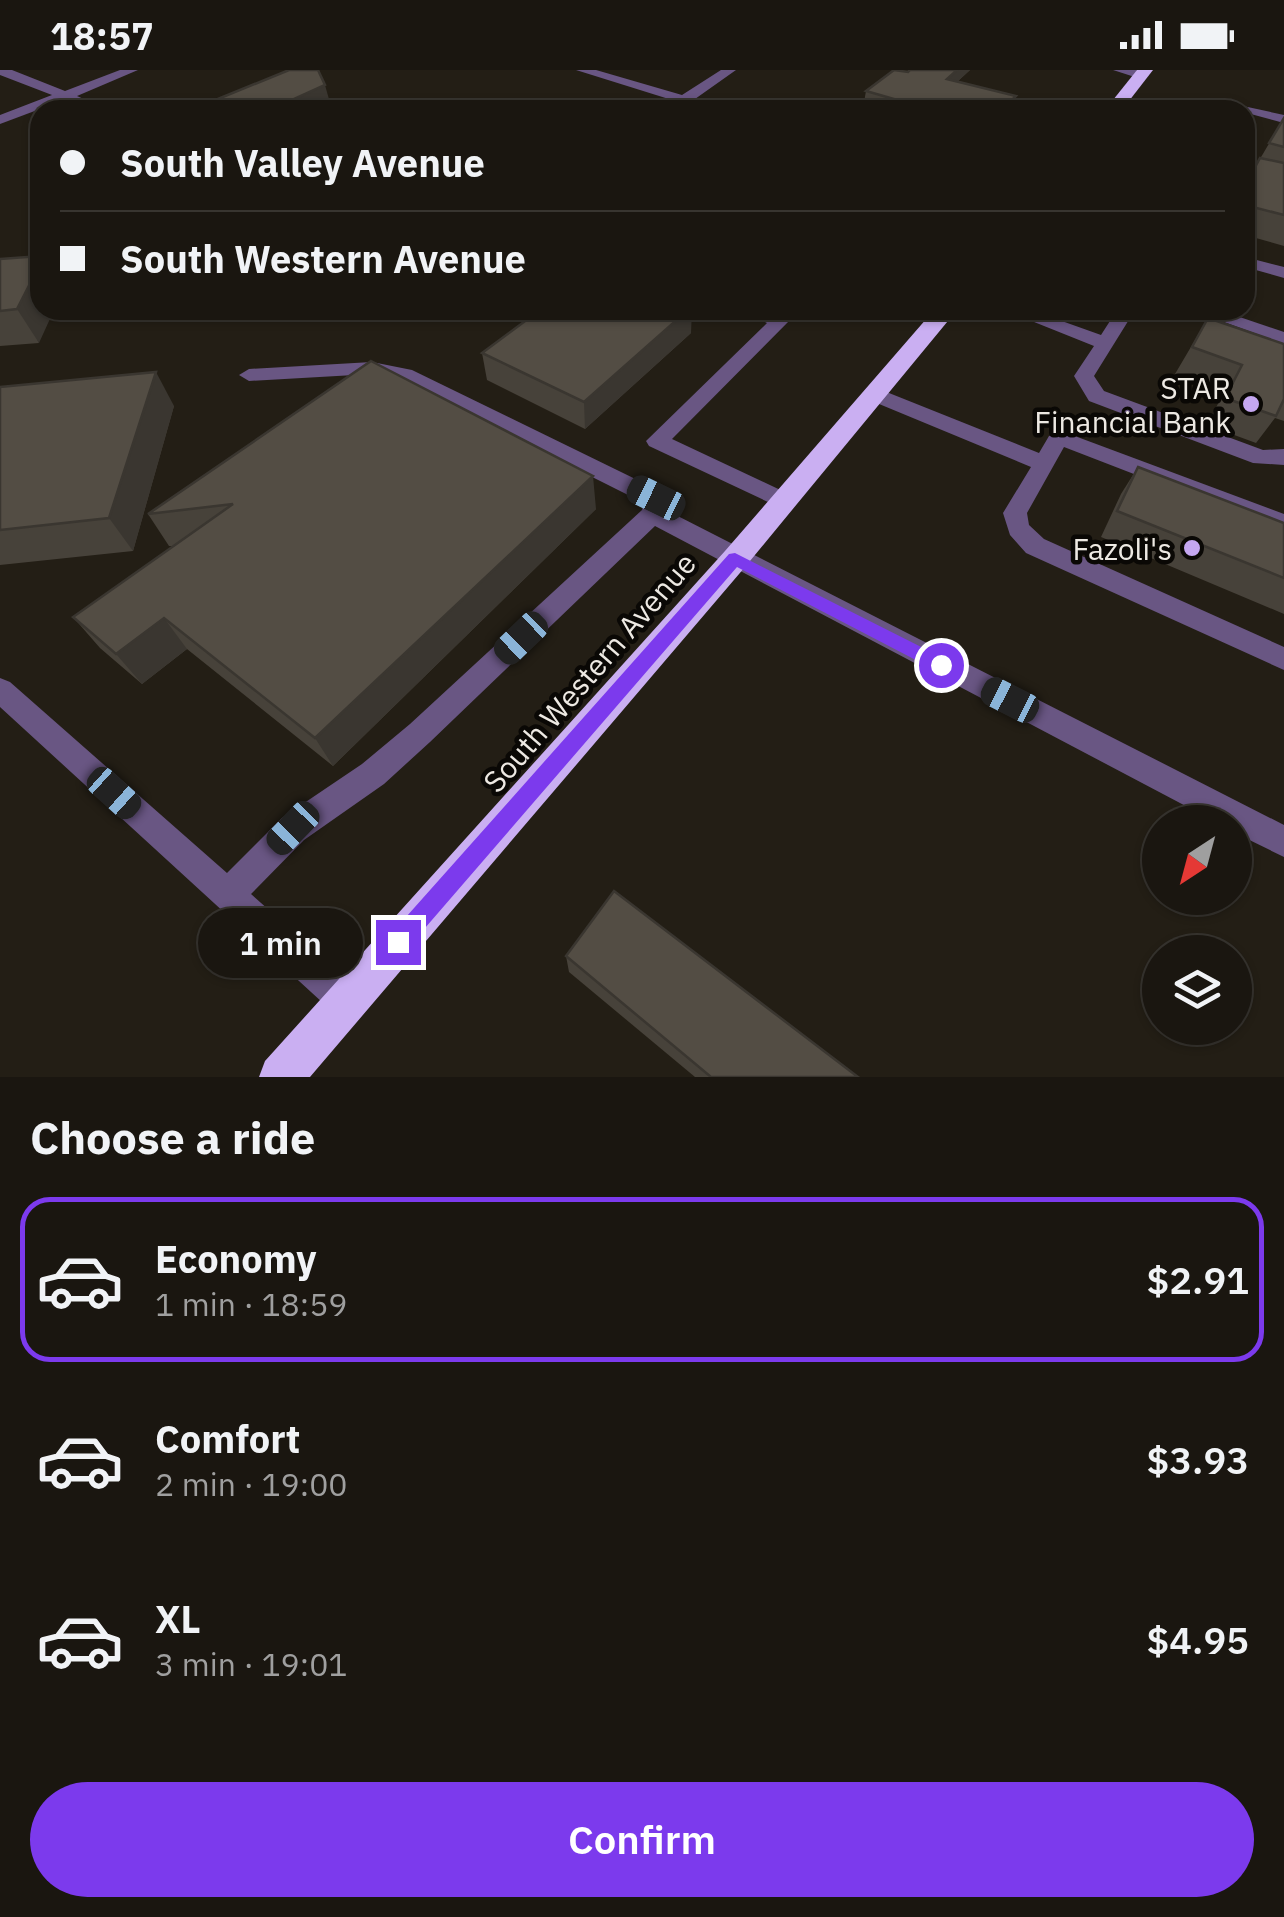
<!DOCTYPE html>
<html lang="en">
<head>
<meta charset="utf-8">
<style>
	body { margin:0; font-family:"IBM Plex Sans",sans-serif; background:#231f19; color:#f1f3f6; height:100vh; display:flex; flex-direction:column; font-size:38px; white-space:nowrap }
	* { box-sizing:border-box; margin:0 }
	p { font-size:32px; color:#9f9f9f }
	.icon { flex:none; width:55px; height:55px; fill:none; stroke:currentColor; stroke-width:2; stroke-linecap:round; stroke-linejoin:round }
	.map { position:relative; height:1007px; overflow:hidden }
	.side { display:flex; flex-direction:column; background:#1a1610; flex:1 }
	.side>* { flex:none }
	.hud { position:absolute; left:30px; top:30px; width:1225px; height:220px; border-radius:30px; box-shadow:0 2px 8px #0004,0 0 0 2px #383530; display:grid; align-content:center; height:220px; padding:0 30px; background:#1a1610 }
	.needle { width:65px; rotate:216deg }
	.controls { position:absolute; left:1142px; top:735px; display:grid; gap:20px }
	.controls a { display:grid; place-items:center; width:110px; height:110px; border-radius:50%; background:#1a1610; box-shadow:0 2px 8px #0004,0 0 0 2px #383530; font-size:50px }
	.end { position:absolute; width:45px; height:45px; margin:-22px; border:12px solid #7c3aed; background:#fff; box-shadow:0 0 0 5px #fff }
	.from { border-radius:50% }
	.bubble { position:absolute; height:70px; border-radius:35px; background:#1a1610; box-shadow:0 2px 8px #0004,0 0 0 2px #383530; font-size:32px; font-weight:600; line-height:70px; text-align:center }
	.car { position:absolute; width:30px; height:60px; margin:-30px -15px; border-radius:12px; box-shadow:0 0 8px 2px #0007; background:linear-gradient(#222 24%,#8ab4d8 0 40%,#222 0 76%,#8ab4d8 0 86%,#222 0) }
	.hud b { display:flex; align-items:center; gap:35px; height:95px; font-size:38px }
	.hud b+b { border-top:2px solid #383530 }
	.hud i { width:25px; height:25px; background:#f1f3f6 }
	ul { padding:0; list-style:none }
	li { display:flex; align-items:center; gap:30px; height:165px; margin:0 20px 15px; padding:0 10px; border:5px solid transparent; border-radius:30px }
	li div { flex:1 }
	li b { display:block; font-size:38px }
	li em { font-style:normal; font-weight:600 }
	li.on { border-color:#7c3aed }
	li>.icon { width:90px; height:90px; stroke-width:1.5 }
	h2 { padding:0 30px; font-size:45px; line-height:120px }
	.cta { display:flex; gap:20px; margin-top:auto; padding:20px 30px }
	.cta a { flex:1; height:115px; border-radius:60px; background:#7c3aed; color:#fff; font-size:40px; font-weight:600; line-height:115px; text-align:center }
	.status { display:flex; justify-content:space-between; align-items:center; height:70px; padding:0 50px; background:#1a1610; direction:ltr }
	.status svg { height:28px; fill:currentColor }
	.map>svg:first-child { display:block }
	.lines { fill:none; stroke-linecap:round; stroke-linejoin:round }
	.minor { fill:#695683; fill-rule:evenodd }
	.highway { fill:#caaff2; fill-rule:evenodd }
	.wall { fill:#47423a }
	.shaded-wall { fill:#3a3630 }
	.building { fill:#534d44; stroke:#3a3630; stroke-width:2.5 }
	.route { fill:#7c3aed }
	.poi-dot { fill:#c5a7f1; stroke:#0a0805; stroke-width:4 }
	.labels { text-anchor:middle; dominant-baseline:central; stroke-width:9; stroke-linejoin:round; paint-order:stroke }
	.poi-label { font-size:30px; fill:#ede9e3; stroke:#0a0805; text-anchor:end }
	.street-label { font-size:30px; fill:#ede9e3; stroke:#0a0805 }
</style>
</head>
<body>
<div class="status"><b>18:57</b><svg viewBox="0 0 49 12"><path d="M0 12V9h3v3zM5 12V6h3v6zM10 12V3h3v9zM15 12V0h3v12zM26 1h20v11H26zM47 4h2v5h-2z"/></svg></div>
<div class="map">
<svg width="1284" height="1007" viewBox="0 0 1284 1007">
	<rect width="100%" height="100%" fill="#231e15"/>
	<g class="lines">
		<g class="minor">
			<path d="M0,0H12L65,21L120,0H138L77,26L108,40H89L64,30L0,54V45L52,25L0,5Z"/>
			<path d="M576,0H596L682,25L721,0H736L695,29L726,40H704Z"/>
			<path d="M1113,0H1136L1148,5L1141,9Z"/>
			<path d="M1243,36L1284,45V53L1236,40Z"/>
			<path d="M1245,187L1284,197V208L1245,197Z"/>
			<path d="M742,240H768L789,251L672,369L791,425L795,431L783,439L649,376L646,371L767,253Z"/>
			<path d="M899,240H925L945,251L936,257Z"/>
			<path d="M1004,240H1031L1101,265L1117,240H1135L1094,306L1104,321L1263,380L1284,379V395L1253,393L1089,331L1074,306L1094,276Z"/>
			<path d="M1191,240H1219L1284,262V274Z"/>
			<path d="M372,292L412,300L664,423L666,440L1284,755V787L1235,763V752H1216L655,456L430,672L384,714L304,770L251,824L359,920L365,932L359,944L347,950L335,944L0,637V608L10,612L227,803L282,748L362,694L410,654L642,440L644,433L399,310L372,304L249,311L239,305L249,299Z"/>
			<path d="M874,317L1039,383L1049,366L1064,362L1284,444V462L1064,377L1027,443L1029,455L1044,469L1284,577V600L1026,483L1010,465L1003,443L1031,397L867,329L864,324L867,319Z"/>
		</g>
		<g class="highway">
			<path d="M1137,0H1153L1122,40H1105Z"/>
			<path d="M934,240H957L745,497L310,1007H259L265,991L725,481Z"/>
		</g>
	</g>
	<g class="wall">
		<path d="M910,0H970L958,11L1016,26L1012,40H871L863,38L866,21Z"/>
		<path d="M1284,48V176L1245,165V96L1254,99Z"/>
		<path d="M0,189L39,273L0,276Z"/>
		<path d="M1208,248L1284,274V351L1275,348L1256,373L1207,355L1224,322L1175,304Z"/>
		<path d="M691,263L585,359L487,310L482,283Z"/>
		<path d="M371,291L596,439L333,696L187,579L142,614L100,578L73,547L174,476H169L148,444Z"/>
		<path d="M0,317L174,336L133,481L0,495Z"/>
		<path d="M1138,397L1284,453V544L1101,467L1121,424Z"/>
		<path d="M566,886L858,1007H695L569,902Z"/>
	</g>
	<g class="shaded-wall">
		<path d="M957,0H970L943,25L947,9Z"/>
		<path d="M325,15L332,40H270Z"/>
		<path d="M1016,26L1012,40H1002Z"/>
		<path d="M40,194V240H54L39,273L17,239Z"/>
		<path d="M688,240H692L691,263L585,359L584,332Z"/>
		<path d="M156,302L174,336L133,481L109,448Z"/>
		<path d="M593,406L596,439L333,696L315,668Z"/>
		<path d="M164,548L187,579L142,614L116,584Z"/>
	</g>
	<g class="building">
		<path d="M289,0H318L325,15L270,40H191Z"/>
		<path d="M894,0L908,2L910,0H957L947,9L1016,26L1002,40H932L866,21Z"/>
		<path d="M556,32L580,40H542Z"/>
		<path d="M1284,48V77L1269,73Z"/>
		<path d="M1260,88L1284,93V145L1245,135V96L1254,99Z"/>
		<path d="M40,186V194L17,239L0,241V189Z"/>
		<path d="M540,240H688L584,332L482,283Z"/>
		<path d="M1208,248L1284,274V329L1276,346L1225,328L1242,295L1192,277Z"/>
		<path d="M371,291L593,406L315,668L164,548L116,584L73,547L233,434L148,444Z"/>
		<path d="M156,302L109,448L0,460V317Z"/>
		<path d="M1138,397L1284,453V508L1117,441Z"/>
		<path d="M614,821L858,1007H711L566,886Z"/>
	</g>
	<path class="route" d="M735,483L947,590V600H935L737,497L406,880L398,883L390,880L387,872L390,865L729,484Z"/>
	<g class="poi-dot">
		<circle cx="1251" cy="334" r="10"/>
		<circle cx="1192" cy="478" r="10"/>
	</g>
	<g class="labels">
		<g class="poi-label">
			<text x="1231" y="317">STAR<tspan x="1231" dy="34">Financial Bank</tspan></text>
			<text x="1172" y="478">Fazoli's</text>
		</g>
		<g class="street-label">
			<text transform="translate(589 602) rotate(-49)">South Western Avenue</text>
		</g>
	</g>
</svg>
<div class="controls">
<a><svg class="needle" viewBox="-14 -14 28 28"><path d="M0-13l5 13h-10z" fill="#e53935"/><path d="M0 13l5-13h-10z" fill="#9f9f9f"/></svg></a>
<a><svg class="icon" aria-label="layers" viewBox="0 0 24 24"><path d="M12 4l9 5-9 5-9-5zM3 14l9 5 9-5"/></svg></a>
</div>
<i class="end from" style="left:941px;top:595px"></i>
<i class="end" style="left:398px;top:872px"></i>
<div class="bubble" style="left:198px;top:838px;width:165px">1 min</div>
<i class="car" style="left:656px;top:428px;rotate:296deg"></i>
<i class="car" style="left:521px;top:568px;rotate:226deg"></i>
<i class="car" style="left:1010px;top:630px;rotate:297deg"></i>
<i class="car" style="left:114px;top:723px;rotate:132deg"></i>
<i class="car" style="left:293px;top:758px;rotate:224deg"></i>
<div class="hud">
<b><i class="from"></i>South Valley Avenue</b>
<b><i></i>South Western Avenue</b>
</div>
</div>
<section class="side">
<h2>Choose a ride</h2>
<ul>
<li class="on"><svg class="icon" aria-label="car" viewBox="0 0 24 24"><path d="M5 17H2v-5l4-1 3-4h7l3 4 3 1v5h-3M9 17h6M6 11h13"/><circle cx="7" cy="17" r="2"/><circle cx="17" cy="17" r="2"/></svg><div><b>Economy</b><p>1 min · 18:59</p></div><em>$2.91</em></li>
<li><svg class="icon" aria-label="car" viewBox="0 0 24 24"><path d="M5 17H2v-5l4-1 3-4h7l3 4 3 1v5h-3M9 17h6M6 11h13"/><circle cx="7" cy="17" r="2"/><circle cx="17" cy="17" r="2"/></svg><div><b>Comfort</b><p>2 min · 19:00</p></div><em>$3.93</em></li>
<li><svg class="icon" aria-label="car" viewBox="0 0 24 24"><path d="M5 17H2v-5l4-1 3-4h7l3 4 3 1v5h-3M9 17h6M6 11h13"/><circle cx="7" cy="17" r="2"/><circle cx="17" cy="17" r="2"/></svg><div><b>XL</b><p>3 min · 19:01</p></div><em>$4.95</em></li>
</ul>
<div class="cta"><a>Confirm</a></div>
</section>
</body>
</html>
